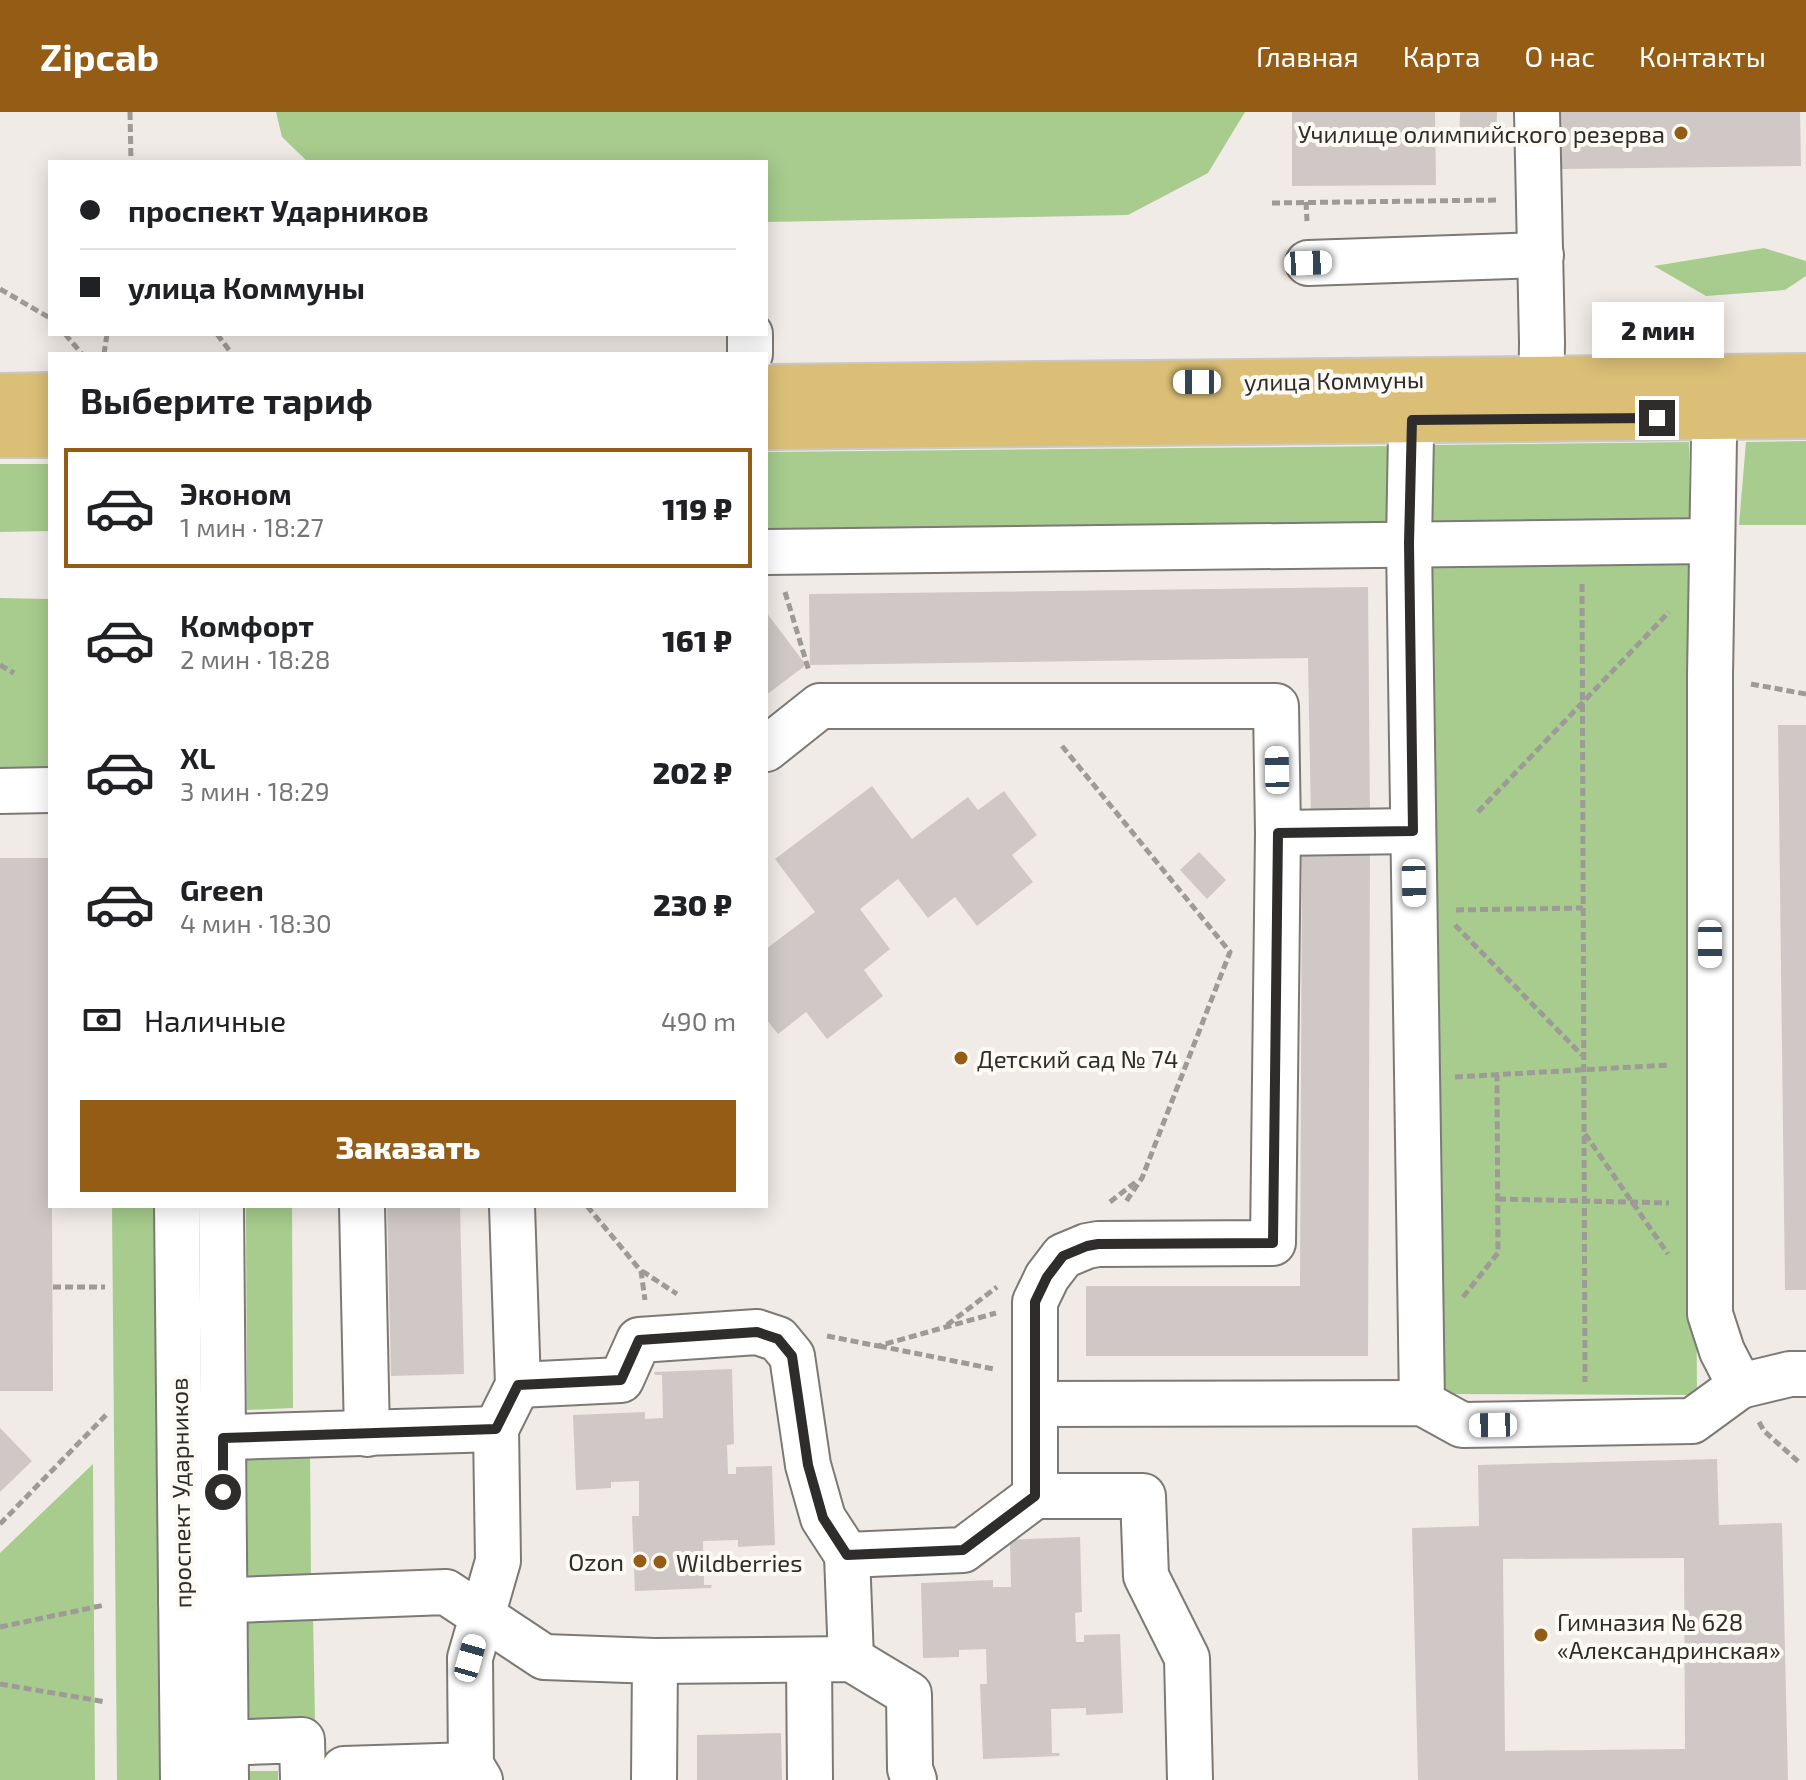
<!DOCTYPE html>
<html lang="ru">
<head>
<meta charset="utf-8">
<style>
	body { margin:0; font-family:"Exo 2",sans-serif; background:#f2f2f2; color:#202124; height:100vh; display:flex; flex-direction:column; font-size:30px; white-space:nowrap }
	* { box-sizing:border-box; margin:0 }
	p { font-size:26px; color:#757577 }
	.icon { flex:none; width:44px; height:44px; fill:none; stroke:currentColor; stroke-width:2; stroke-linecap:round; stroke-linejoin:round }
	.map { position:relative; flex:1; overflow:hidden }
	.sheet { position:absolute; left:48px; top:240px; width:720px; height:856px; display:flex; flex-direction:column; background:#fff; border-radius:0px; box-shadow:0 4px 20px #0003 }
	.sheet>* { flex:none }
	.hud { position:absolute; left:48px; top:48px; width:720px; height:176px; border-radius:0px; box-shadow:0 4px 20px #0003; display:grid; align-content:center; height:176px; padding:0 32px; background:#fff }
	.end { position:absolute; width:36px; height:36px; margin:-18px; border:10px solid #2e2d2b; background:#fff; box-shadow:0 0 0 4px #fff }
	.from { border-radius:50% }
	.bubble { position:absolute; height:56px; border-radius:0px; background:#fff; box-shadow:0 4px 20px #0003; font-size:26px; font-weight:800; line-height:56px; text-align:center }
	.car { position:absolute; width:24px; height:48px; margin:-24px -12px; border-radius:10px; box-shadow:0 0 6px 2px #0007; background:linear-gradient(#fff 24%,#345 0 40%,#fff 0 76%,#345 0 86%,#fff 0) }
	.hud b { display:flex; align-items:center; gap:28px; height:76px; font-size:30px }
	.hud b+b { border-top:2px solid #e0e0e0 }
	.hud i { width:20px; height:20px; background:#202124 }
	ul { padding:0; list-style:none }
	li { display:flex; align-items:center; gap:24px; height:120px; margin:0 16px 12px; padding:0 16px; border:4px solid transparent; border-radius:0px }
	li div { flex:1 }
	li b { display:block; font-size:30px }
	li em { font-style:normal; font-weight:800 }
	li.selected { border-color:#945c15 }
	li>.icon { width:72px; height:72px; stroke-width:1.5 }
	h2 { padding:0 32px; font-size:36px; line-height:96px }
	.pay { display:flex; align-items:center; gap:20px; height:88px; padding:0 32px; font-size:30px }
	.pay p { margin-inline-start:auto }
	.button { display:flex; gap:16px; margin-top:auto; padding:16px 32px }
	.button a { flex:1; height:92px; border-radius:0px; background:#945c15; color:#fff; font-size:32px; font-weight:800; line-height:92px; text-align:center }
	header { display:flex; align-items:center; gap:48px; box-sizing:border-box; height:112px; padding:0 40px; background:#945c15; color:#fff }
	header strong { font-size:38px }
	nav { display:flex; gap:44px; margin-inline-start:auto; font-size:28px }
	.map>svg:first-child { display:block }
	.green { fill:#a7cc8e }
	.building { fill:#d0c8c6; fill-rule:evenodd }
	.lines { fill:none; stroke-linecap:round; stroke-linejoin:round }
	.minor-casing { stroke:#7d7975; stroke-width:48 }
	.major-casing { stroke:#c9c8c8; stroke-width:48 }
	.path { stroke:#9e9a97; stroke-width:5; stroke-dasharray:8 4; stroke-linecap:butt }
	.minor { stroke:#fff; stroke-width:44 }
	.major { stroke:#dbbf77; stroke-width:44 }
	.route { stroke:#2e2d2b; stroke-width:10 }
	.poi-dot { fill:#945c15; stroke:#fdf9f3; stroke-width:3 }
	.labels { text-anchor:middle; dominant-baseline:central; stroke-width:8; stroke-linejoin:round; paint-order:stroke }
	.poi-label { font-size:24px; fill:#2e2d2b; stroke:#fdf9f3; text-anchor:start }
	.street-label { font-size:24px; fill:#2e2d2b; stroke:#fdf9f3 }
</style>
</head>
<body>
<header>
<strong>Zipcab</strong>
<nav><a>Главная</a><a>Карта</a><a>О нас</a><a>Контакты</a></nav>
</header>
<div class="map">
<svg width="1806" height="1668" viewBox="0 0 1806 1668">
	<rect width="100%" height="100%" fill="#f0ebe6"/>
	<g class="green">
		<path d="M276,0H1245L1208,61L1128,103L766,110V50H308L282,25Z"/>
		<path d="M1764,136L1806,149V164L1785,178L1706,184L1654,154Z"/>
		<path d="M1806,329V413H1739L1746,330Z"/>
		<path d="M1689,330V415L1432,418L1430,333Z"/>
		<path d="M1397,334L1396,416L798,427L766,415V340Z"/>
		<path d="M0,352H50V419L0,420Z"/>
		<path d="M1692,443L1697,1283L1442,1282L1428,444Z"/>
		<path d="M0,486L50,487V668L0,670Z"/>
		<path d="M112,1094H163L168,1668H117Z"/>
		<path d="M246,1094H292L293,1296L247,1298Z"/>
		<path d="M247,1338H310L311,1466L248,1467Z"/>
		<path d="M93,1352L95,1668H0V1441Z"/>
		<path d="M313,1502L315,1609L249,1606L248,1505Z"/>
		<rect x="249" y="1659" width="29" height="9"/>
	</g>
	<g class="building">
		<path d="M1292,0H1435L1436,73L1292,74Z"/>
		<path d="M1460,0H1497L1496,33L1459,32Z"/>
		<path d="M1561,0H1800L1801,54L1562,57Z"/>
		<path d="M1368,475L1370,707L1311,708L1308,546L810,553L809,482Z"/>
		<path d="M766,500L806,553L766,583Z"/>
		<path d="M1778,613H1806V1178H1785Z"/>
		<path d="M872,674L912,727L968,685L978,698L1004,679L1037,723L1012,743L1033,770L977,814L955,785L928,806L898,767L860,797L890,837L864,858L883,884L827,927L806,900L778,922L766,907V837L815,800L775,747Z"/>
		<path d="M1302,739H1370L1368,1244H1086V1174H1300Z"/>
		<path d="M1199,740L1226,768L1207,787L1180,758Z"/>
		<path d="M0,746H50L53,1279H0Z"/>
		<path d="M387,1094H460L464,1262L391,1264Z"/>
		<path d="M732,1257L734,1332L727,1333L728,1362H736V1355L772,1354L775,1433L738,1435V1428L703,1429L704,1473H712L711,1476L635,1479L632,1404H639V1369L611,1370V1376L576,1378L573,1303L645,1300V1307L663,1306L662,1263H655L654,1260Z"/>
		<path d="M0,1316L32,1349L0,1380Z"/>
		<path d="M1717,1347L1719,1413L1782,1411L1788,1668H1418L1412,1416L1479,1414L1478,1353ZM1684,1446L1685,1637L1505,1639L1503,1447Z"/>
		<path d="M1080,1425L1082,1500L1075,1501L1076,1530H1084V1523L1120,1522L1123,1601L1086,1603V1596L1051,1597L1052,1641H1060L1059,1644L983,1647L980,1572H987L986,1537L959,1538V1545L923,1546L921,1471L993,1468V1475H1011L1010,1432H1002V1428Z"/>
		<path d="M781,1621L782,1668H697V1623Z"/>
	</g>
	<g class="lines">
		<defs>
			<g id="minor">
				<path d="M1537,0L1542,230L1541,305"/>
				<path d="M1308,151L1541,143"/>
				<path d="M750,222V242"/>
				<path d="M1715,267L1710,564V1202L1722,1239L1740,1274L1790,1262H1806"/>
				<path d="M1412,269L1409,431L1422,1291"/>
				<path d="M766,440L1711,429"/>
				<path d="M0,679L50,678"/>
				<path d="M1278,721L1413,719"/>
				<path d="M177,1094L183,1668"/>
				<path d="M221,1094L226,1668"/>
				<path d="M362,1094L367,1322"/>
				<path d="M518,1273L621,1268L639,1228L757,1220L778,1227L792,1244L808,1353L823,1406L847,1443L963,1438L1035,1384V1190L1047,1165L1063,1144L1087,1134L1098,1132L1273,1131L1278,721L1276,594H820L766,637"/>
				<path d="M1036,1292L1422,1291L1462,1313L1692,1309L1740,1274"/>
				<path d="M194,1326L496,1317"/>
				<path d="M1035,1384H1143L1146,1464L1187,1546L1190,1668"/>
				<path d="M847,1443L851,1547"/>
				<path d="M181,1490L446,1480L544,1545L655,1549L654,1668"/>
				<path d="M655,1549L851,1547L909,1582L910,1657L914,1668"/>
				<path d="M809,1549L810,1668"/>
				<path d="M196,1632L302,1628L303,1668"/>
				<path d="M344,1657L471,1653"/>
				<path d="M480,1668L471,1653L470,1546L498,1449L496,1317L518,1273L512,1094"/>
			</g>
			<g id="major">
				<path d="M766,275L1806,264"/>
				<path d="M0,284L50,283"/>
				<path d="M766,315L1806,304"/>
				<path d="M0,323H50"/>
			</g>
		</defs>
		<use href="#minor" class="minor-casing"/>
		<use href="#major" class="major-casing"/>
		<g class="path">
			<path d="M130,0L131,50"/>
			<path d="M1306,90L1307,109"/>
			<path d="M1272,91L1498,88"/>
			<path d="M0,177L50,206"/>
			<path d="M65,222L82,242"/>
			<path d="M217,222L232,242"/>
			<path d="M104,242L107,222"/>
			<path d="M1582,472L1585,1270"/>
			<path d="M785,480L809,559"/>
			<path d="M0,553L14,561"/>
			<path d="M1751,572L1806,582"/>
			<path d="M1062,634L1230,840L1142,1066L1125,1091"/>
			<path d="M1478,700L1669,500"/>
			<path d="M1456,798L1583,796"/>
			<path d="M1455,813L1582,943"/>
			<path d="M1455,965L1669,953"/>
			<path d="M1585,1022L1668,1142"/>
			<path d="M1498,1087L1669,1091"/>
			<path d="M1110,1090L1137,1069"/>
			<path d="M587,1094L641,1159L645,1188"/>
			<path d="M642,1159L677,1182"/>
			<path d="M53,1175H105"/>
			<path d="M1463,1185L1498,1141L1497,963"/>
			<path d="M947,1213L997,1175"/>
			<path d="M827,1224L878,1234L996,1201"/>
			<path d="M879,1234L994,1257"/>
			<path d="M1759,1310L1764,1319L1801,1352"/>
			<path d="M0,1412L106,1303"/>
			<path d="M0,1515L105,1493"/>
			<path d="M0,1572L106,1590"/>
		</g>
		<use href="#minor" class="minor"/>
		<use href="#major" class="major"/>
	</g>
	<g class="lines">
		<path class="route" d="M223,1380V1326L496,1317L518,1273L621,1268L639,1228L757,1220L778,1227L792,1244L808,1353L823,1406L847,1443L963,1438L1035,1384V1190L1047,1165L1063,1144L1087,1134L1098,1132L1273,1131L1278,721L1413,719L1409,431L1412,308L1657,306"/>
	</g>
	<g class="poi-dot">
		<circle cx="1681" cy="21" r="8"/>
		<circle cx="961" cy="946" r="8"/>
		<circle cx="640" cy="1449" r="8"/>
		<circle cx="660" cy="1450" r="8"/>
		<circle cx="1541" cy="1523" r="8"/>
	</g>
	<g class="labels">
		<g class="poi-label">
			<text x="1665" y="21" text-anchor="end">Училище олимпийского резерва</text>
			<text x="977" y="946">Детский сад № 74</text>
			<text x="624" y="1449" text-anchor="end">Ozon</text>
			<text x="676" y="1450">Wildberries</text>
			<text x="1557" y="1509">Гимназия № 628<tspan x="1557" dy="28">«Александринская»</tspan></text>
		</g>
		<g class="street-label">
			<text transform="translate(1334 268) rotate(-1)">улица Коммуны</text>
			<text transform="translate(180 1381) rotate(-91)">проспект Ударников</text>
		</g>
	</g>
</svg>
<i class="end from" style="left:223px;top:1380px"></i>
<i class="end" style="left:1657px;top:306px"></i>
<div class="bubble" style="left:1592px;top:190px;width:132px">2 мин</div>
<i class="car" style="left:1308px;top:151px;rotate:88deg"></i>
<i class="car" style="left:1197px;top:270px;rotate:270deg"></i>
<i class="car" style="left:1277px;top:658px;rotate:359deg"></i>
<i class="car" style="left:1414px;top:771px;rotate:179deg"></i>
<i class="car" style="left:1710px;top:832px;rotate:180deg"></i>
<i class="car" style="left:1493px;top:1313px;rotate:269deg"></i>
<i class="car" style="left:470px;top:1546px;rotate:16deg"></i>
<div class="hud">
<b><i class="from"></i>проспект Ударников</b>
<b><i></i>улица Коммуны</b>
</div>
<section class="sheet">
<h2>Выберите тариф</h2>
<ul>
<li class="selected"><svg class="icon" aria-label="car" viewBox="0 0 24 24"><path d="M5 17H2v-5l4-1 3-4h7l3 4 3 1v5h-3M9 17h6M6 11h13"/><circle cx="7" cy="17" r="2"/><circle cx="17" cy="17" r="2"/></svg><div><b>Эконом</b><p>1 мин · 18:27</p></div><em>119 ₽</em></li>
<li><svg class="icon" aria-label="car" viewBox="0 0 24 24"><path d="M5 17H2v-5l4-1 3-4h7l3 4 3 1v5h-3M9 17h6M6 11h13"/><circle cx="7" cy="17" r="2"/><circle cx="17" cy="17" r="2"/></svg><div><b>Комфорт</b><p>2 мин · 18:28</p></div><em>161 ₽</em></li>
<li><svg class="icon" aria-label="car" viewBox="0 0 24 24"><path d="M5 17H2v-5l4-1 3-4h7l3 4 3 1v5h-3M9 17h6M6 11h13"/><circle cx="7" cy="17" r="2"/><circle cx="17" cy="17" r="2"/></svg><div><b>XL</b><p>3 мин · 18:29</p></div><em>202 ₽</em></li>
<li><svg class="icon" aria-label="car" viewBox="0 0 24 24"><path d="M5 17H2v-5l4-1 3-4h7l3 4 3 1v5h-3M9 17h6M6 11h13"/><circle cx="7" cy="17" r="2"/><circle cx="17" cy="17" r="2"/></svg><div><b>Green</b><p>4 мин · 18:30</p></div><em>230 ₽</em></li>
</ul>
<div class="pay"><svg class="icon" aria-label="cash" viewBox="0 0 24 24"><path d="M3 7h18v10H3z"/><circle cx="12" cy="12" r="2"/></svg>Наличные<p>490 m</p></div>
<div class="button"><a>Заказать</a></div>
</section>
</div>
</body>
</html>
